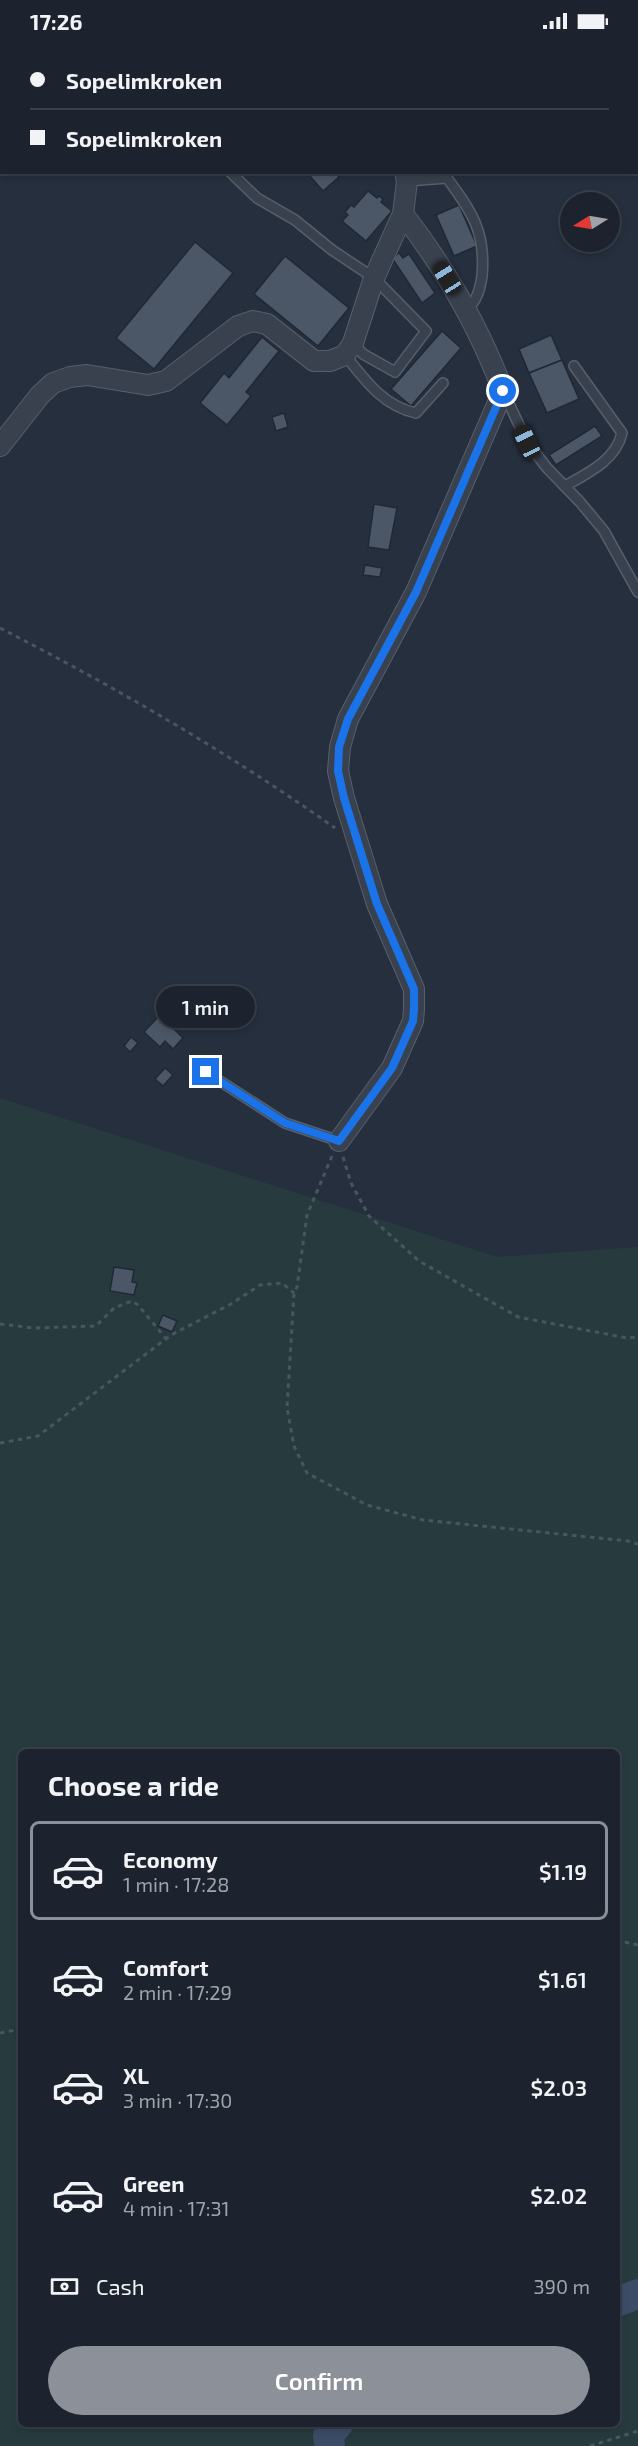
<!DOCTYPE html>
<html lang="en">
<head>
<meta charset="utf-8">
<style>
	body { margin:0; font-family:"Exo 2",sans-serif; background:#252b36; color:#f1f3f6; height:100vh; display:flex; flex-direction:column; font-size:22px; white-space:nowrap }
	* { box-sizing:border-box; margin:0 }
	p { font-size:20px; color:#a0a4aa }
	.icon { flex:none; width:33px; height:33px; fill:none; stroke:currentColor; stroke-width:2; stroke-linecap:round; stroke-linejoin:round }
	.map { position:relative; flex:1; overflow:hidden }
	.drawer { position:absolute; left:18px; top:1707px; width:602px; height:678px; display:flex; flex-direction:column; background:#1c232e; border-radius:9px; box-shadow:0 3px 9px #0003,0 0 0 2px #3a404a }
	.drawer>* { flex:none }
	.banner { position:absolute; left:0px; top:0px; width:639px; height:132px; box-shadow:0 3px 9px #0003,0 0 0 2px #3a404a; display:grid; align-content:center; height:132px; padding:0 30px; background:#1c232e }
	.needle { width:39px; rotate:259deg }
	.controls { position:absolute; left:560px; top:150px; display:grid; gap:12px }
	.controls a { display:grid; place-items:center; width:60px; height:60px; border-radius:50%; background:#1c232e; box-shadow:0 3px 9px #0003,0 0 0 2px #3a404a; font-size:30px }
	.end { position:absolute; width:27px; height:27px; margin:-14px; border:8px solid #1a73e8; background:#fff; box-shadow:0 0 0 3px #fff }
	.from { border-radius:50% }
	.bubble { position:absolute; height:42px; border-radius:21px; background:#1c232e; box-shadow:0 3px 9px #0003,0 0 0 2px #3a404a; font-size:20px; font-weight:600; line-height:42px; text-align:center }
	.car { position:absolute; width:18px; height:36px; margin:-18px -9px; border-radius:8px; box-shadow:0 0 4px 2px #0007; background:linear-gradient(#222 24%,#8ab4d8 0 40%,#222 0 76%,#8ab4d8 0 86%,#222 0) }
	.banner b { display:flex; align-items:center; gap:21px; height:57px; font-size:22px }
	.banner b+b { border-top:2px solid #3a404a }
	.banner i { width:15px; height:15px; background:#f1f3f6 }
	ul { padding:0; list-style:none }
	li { display:flex; align-items:center; gap:18px; height:99px; margin:0 12px 9px; padding:0 18px; border:3px solid transparent; border-radius:9px }
	li div { flex:1 }
	li b { display:block; font-size:22px }
	li em { font-style:normal; font-weight:600 }
	li.on { border-color:#8c9099 }
	li>.icon { width:54px; height:54px; stroke-width:1.5 }
	h2 { padding:0 30px; font-size:27px; line-height:72px }
	.pay { display:flex; align-items:center; gap:15px; height:66px; padding:0 30px; font-size:22px }
	.pay p { margin-inline-start:auto }
	.primary-button { display:flex; gap:12px; margin-top:auto; padding:12px 30px }
	.primary-button a { flex:1; height:69px; border-radius:36px; background:#8c9099; color:#fff; font-size:24px; font-weight:600; line-height:69px; text-align:center }
	.status { display:flex; justify-content:space-between; align-items:center; height:42px; padding:0 30px; background:#1c232e; direction:ltr }
	.status svg { height:16px; fill:currentColor }
	.map>svg:first-child { display:block }
	.green { fill:#273b3f; fill-rule:evenodd }
	.lines { fill:none; stroke-linecap:round; stroke-linejoin:round }
	.river { stroke:#3c4c67; stroke-width:30 }
	.building { fill:#4b5667; stroke:#202835; stroke-width:1.5 }
	.lane-casing { stroke:#575f6c; stroke-width:12 }
	.street-casing { stroke:#575f6c; stroke-width:22 }
	.path { stroke:#45585c; stroke-width:3; stroke-dasharray:4.5 4.5; stroke-linecap:butt }
	.lane { stroke:#39414e; stroke-width:9 }
	.street { stroke:#39414e; stroke-width:20 }
	.route { stroke:#1a73e8; stroke-width:8 }
</style>
</head>
<body>
<div class="status"><b>17:26</b><svg viewBox="0 0 49 12"><path d="M0 12V9h3v3zM5 12V6h3v6zM10 12V3h3v9zM15 12V0h3v12zM26 1h20v11H26zM47 4h2v5h-2z"/></svg></div>
<div class="map">
<svg width="638" height="2404" viewBox="0 0 638 2404">
	<rect width="100%" height="100%" fill="#252f3e"/>
	<path class="green" d="M0,1056L497,1215L638,1205V2404H0ZM21,1710H616V2382H21Z"/>
	<g class="lines">
		<g class="river">
			<path d="M616,2260L638,2252"/>
			<path d="M330,2404L328,2394L338,2382"/>
		</g>
	</g>
	<g class="building">
		<path d="M311,130H335L339,135L323,149L309,133Z"/>
		<path d="M368,149L377,156L379,154L383,157L381,160L392,169L366,199L342,179L348,173L345,170L351,163L354,165Z"/>
		<path d="M459,163L477,204L454,214L436,173Z"/>
		<path d="M195,200L233,231L154,327L116,296Z"/>
		<path d="M399,211L403,216L409,212L435,251L422,261L392,216Z"/>
		<path d="M285,214L349,266L318,304L254,252Z"/>
		<path d="M442,289L461,306L411,364L391,347Z"/>
		<path d="M551,293L562,318L529,331L519,307Z"/>
		<path d="M262,295L279,309L246,350L251,354L227,383L200,361L224,331L229,336Z"/>
		<path d="M562,318L579,357L547,371L529,331Z"/>
		<path d="M284,371L288,385L276,389L272,375Z"/>
		<path d="M595,384L602,394L556,423L549,413Z"/>
		<path d="M374,462L397,466L389,508L368,505Z"/>
		<path d="M365,523L382,526L380,535L363,533Z"/>
		<path d="M160,973L183,996L173,1007L165,999L160,1005L144,990Z"/>
		<path d="M131,995L138,1001L130,1010L124,1004Z"/>
		<path d="M165,1026L173,1033L163,1044L155,1037Z"/>
		<path d="M114,1225L134,1228L132,1240L137,1241L134,1253L110,1249Z"/>
		<path d="M163,1273L177,1279L172,1290L158,1284Z"/>
	</g>
	<g class="lines">
		<defs>
			<g id="lane">
				<path d="M74,0L76,2"/>
				<path d="M326,0L329,2"/>
				<path d="M230,130L257,156L295,178L332,208L374,236L426,289L395,330L363,312L353,301"/>
				<path d="M407,139L447,136C472,170 486,190 482,234C480,247 477,259 467,267"/>
				<path d="M345,313C365,338 383,364 416,371L443,341"/>
				<path d="M504,351L527,400L547,426L580,460L604,489L638,550"/>
				<path d="M565,444C588,431 616,418 622,391L574,324"/>
				<path d="M206,1030L285,1081L339,1099"/>
			</g>
			<g id="street">
				<path d="M364,0L365,2"/>
				<path d="M0,404L40,353L53,341L70,335L87,333L148,343L166,339L238,284L253,279L267,282L314,319H330L345,313L353,301L374,236L403,172L407,139L405,130"/>
				<path d="M339,1099L392,1026L413,979L414,967V947L377,862L344,756L338,729L340,705L348,677L416,550L503,349C479,285 445,226 403,172"/>
			</g>
		</defs>
		<use href="#lane" class="lane-casing"/>
		<use href="#street" class="street-casing"/>
		<g class="path">
			<path d="M0,586C115,645 229,711 335,786"/>
			<path d="M332,1114L307,1173L297,1245L294,1251L287,1366L294,1404L307,1431L367,1463L423,1478L628,1499L638,1502"/>
			<path d="M343,1115L351,1141L369,1174L419,1219L518,1275L627,1296L638,1295"/>
			<path d="M0,1282L34,1286L96,1284L114,1266L132,1259L138,1263L167,1298"/>
			<path d="M0,1401L38,1394L171,1293L231,1262L260,1243L282,1241L294,1251"/>
			<path d="M616,1898L638,1903"/>
			<path d="M0,1991L21,1987"/>
			<path d="M590,2404L638,2389"/>
		</g>
		<use href="#lane" class="lane"/>
		<use href="#street" class="street"/>
	</g>
	<g class="lines">
		<path class="route" d="M206,1030L285,1081L339,1099L392,1026L413,979L414,967V947L377,862L344,756L338,729L339,705L348,677L416,550L503,349"/>
	</g>
</svg>
<div class="controls">
<a><svg class="needle" viewBox="-14 -14 28 28"><path d="M0-13l5 13h-10z" fill="#e53935"/><path d="M0 13l5-13h-10z" fill="#a0a4aa"/></svg></a>
</div>
<i class="end from" style="left:503px;top:349px"></i>
<i class="end" style="left:206px;top:1030px"></i>
<div class="bubble" style="left:156px;top:944px;width:99px">1 min</div>
<i class="car" style="left:447px;top:236px;rotate:328deg"></i>
<i class="car" style="left:527px;top:400px;rotate:335deg"></i>
<div class="banner">
<b><i class="from"></i>Sopelimkroken</b>
<b><i></i>Sopelimkroken</b>
</div>
<section class="drawer">
<h2>Choose a ride</h2>
<ul>
<li class="on"><svg class="icon" aria-label="car" viewBox="0 0 24 24"><path d="M5 17H2v-5l4-1 3-4h7l3 4 3 1v5h-3M9 17h6M6 11h13"/><circle cx="7" cy="17" r="2"/><circle cx="17" cy="17" r="2"/></svg><div><b>Economy</b><p>1 min · 17:28</p></div><em>$1.19</em></li>
<li><svg class="icon" aria-label="car" viewBox="0 0 24 24"><path d="M5 17H2v-5l4-1 3-4h7l3 4 3 1v5h-3M9 17h6M6 11h13"/><circle cx="7" cy="17" r="2"/><circle cx="17" cy="17" r="2"/></svg><div><b>Comfort</b><p>2 min · 17:29</p></div><em>$1.61</em></li>
<li><svg class="icon" aria-label="car" viewBox="0 0 24 24"><path d="M5 17H2v-5l4-1 3-4h7l3 4 3 1v5h-3M9 17h6M6 11h13"/><circle cx="7" cy="17" r="2"/><circle cx="17" cy="17" r="2"/></svg><div><b>XL</b><p>3 min · 17:30</p></div><em>$2.03</em></li>
<li><svg class="icon" aria-label="car" viewBox="0 0 24 24"><path d="M5 17H2v-5l4-1 3-4h7l3 4 3 1v5h-3M9 17h6M6 11h13"/><circle cx="7" cy="17" r="2"/><circle cx="17" cy="17" r="2"/></svg><div><b>Green</b><p>4 min · 17:31</p></div><em>$2.02</em></li>
</ul>
<div class="pay"><svg class="icon" aria-label="cash" viewBox="0 0 24 24"><path d="M3 7h18v10H3z"/><circle cx="12" cy="12" r="2"/></svg>Cash<p>390 m</p></div>
<div class="primary-button"><a>Confirm</a></div>
</section>
</div>
</body>
</html>
